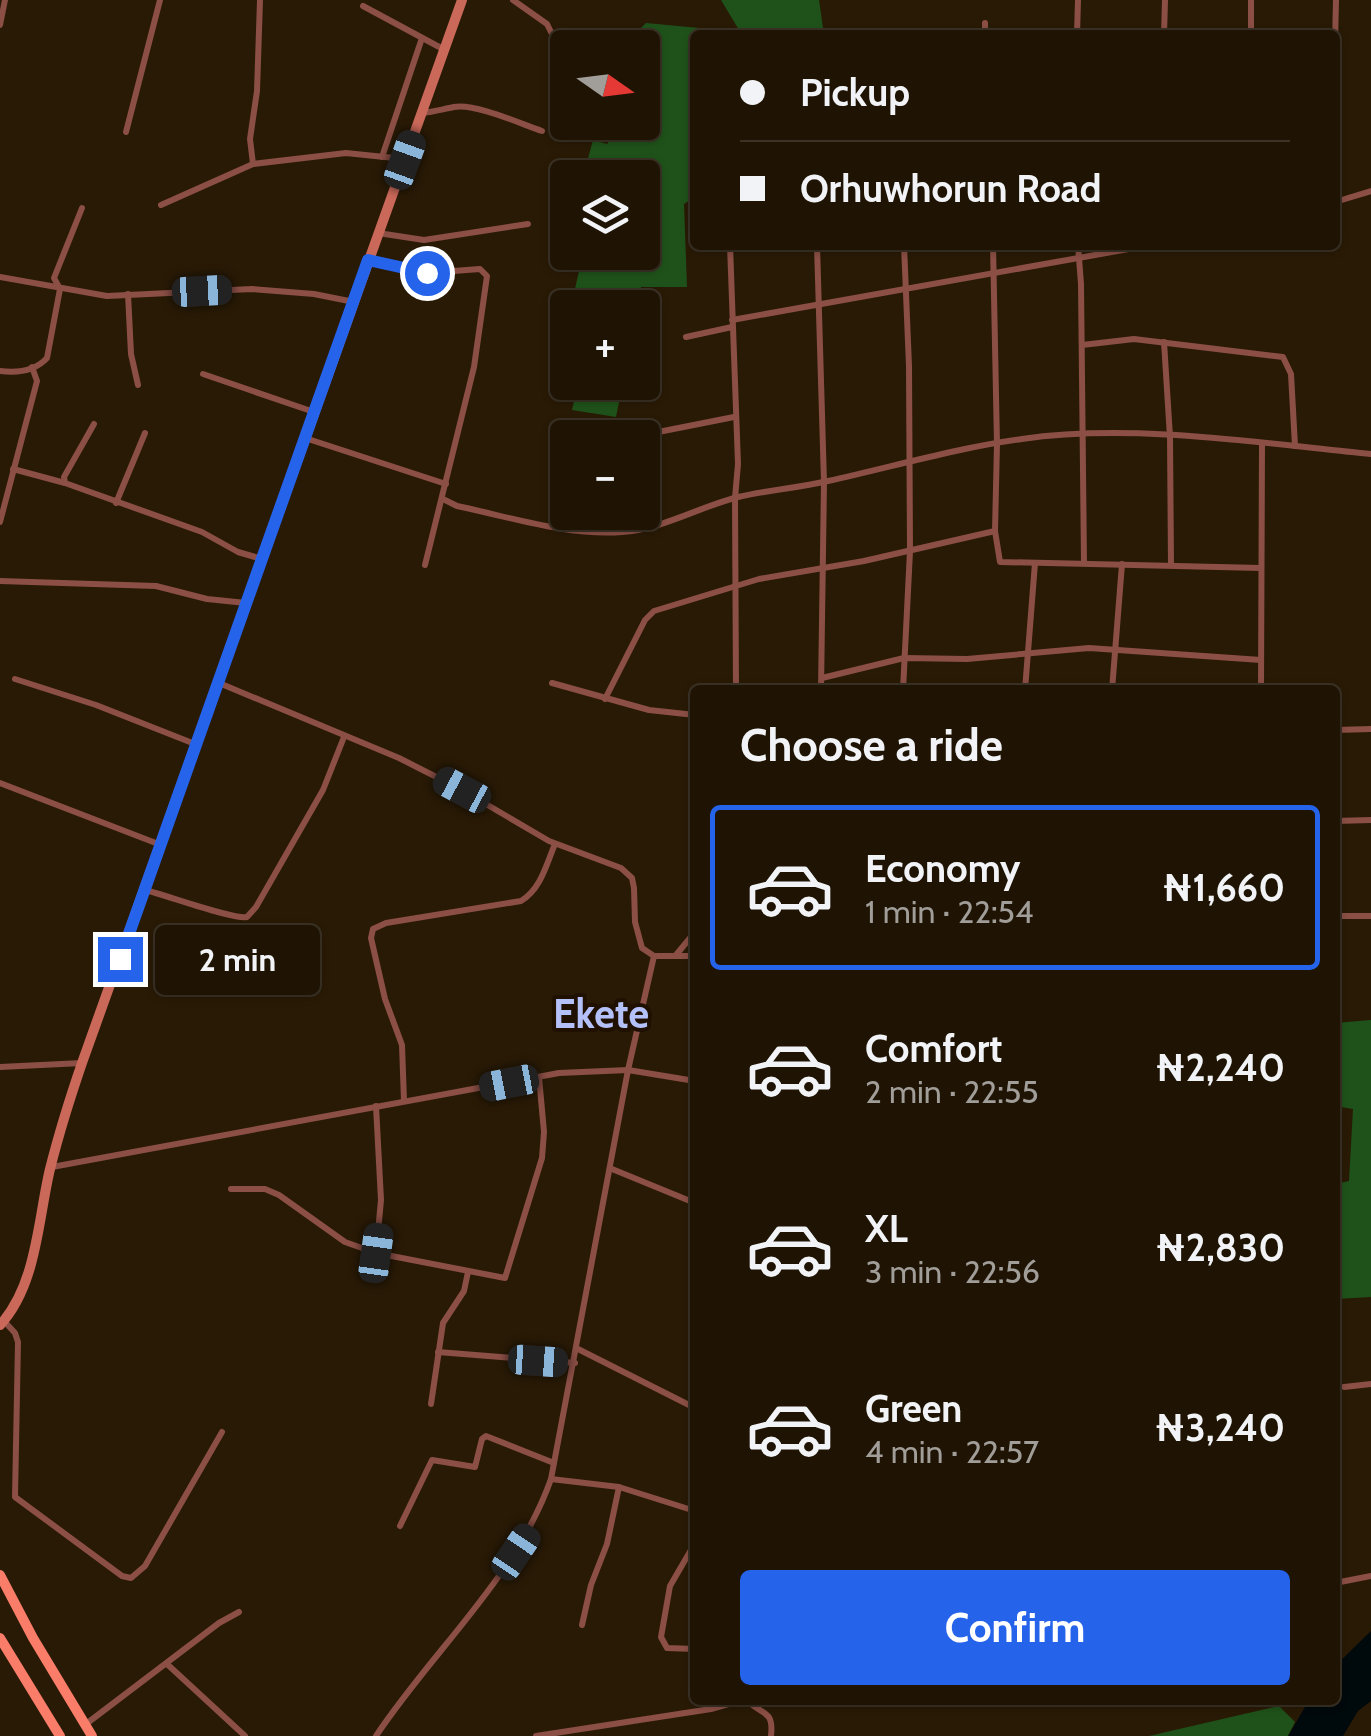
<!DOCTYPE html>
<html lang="en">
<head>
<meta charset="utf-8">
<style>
	body { margin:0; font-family:Cabin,sans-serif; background:#271d0e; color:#f1f3f6; height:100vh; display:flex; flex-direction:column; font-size:38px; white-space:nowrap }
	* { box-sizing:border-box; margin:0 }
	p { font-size:32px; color:#a19e9a }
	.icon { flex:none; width:55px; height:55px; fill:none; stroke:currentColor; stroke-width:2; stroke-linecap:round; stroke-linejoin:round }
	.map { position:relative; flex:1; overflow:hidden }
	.side { position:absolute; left:690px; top:685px; width:650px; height:1020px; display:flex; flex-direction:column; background:#1f1404; border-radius:10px; box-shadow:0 2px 8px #0004,0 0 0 2px #3c3326 }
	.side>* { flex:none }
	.top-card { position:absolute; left:690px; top:30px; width:650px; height:220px; border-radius:10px; box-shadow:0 2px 8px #0004,0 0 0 2px #3c3326; display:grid; align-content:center; height:220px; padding:0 50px; background:#1f1404 }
	.needle { width:65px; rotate:104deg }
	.buttons { position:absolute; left:550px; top:30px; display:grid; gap:20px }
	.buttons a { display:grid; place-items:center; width:110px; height:110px; border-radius:10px; background:#1f1404; box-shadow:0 2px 8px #0004,0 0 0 2px #3c3326; font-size:50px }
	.end { position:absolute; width:45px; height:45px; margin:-22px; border:12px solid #2563eb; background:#fff; box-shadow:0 0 0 5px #fff }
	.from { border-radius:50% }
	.bubble { position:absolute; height:70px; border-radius:10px; background:#1f1404; box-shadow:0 2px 8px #0004,0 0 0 2px #3c3326; font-size:32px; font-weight:700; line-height:70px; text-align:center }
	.car { position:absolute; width:30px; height:60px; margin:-30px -15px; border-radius:12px; box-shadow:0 0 8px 2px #0007; background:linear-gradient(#222 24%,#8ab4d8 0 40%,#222 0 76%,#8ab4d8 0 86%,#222 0) }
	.top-card b { display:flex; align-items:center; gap:35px; height:95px; font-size:38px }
	.top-card b+b { border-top:2px solid #3c3326 }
	.top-card i { width:25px; height:25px; background:#f1f3f6 }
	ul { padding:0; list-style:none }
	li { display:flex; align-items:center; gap:30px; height:165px; margin:0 20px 15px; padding:0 30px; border:5px solid transparent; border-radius:10px }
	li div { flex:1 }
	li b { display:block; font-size:38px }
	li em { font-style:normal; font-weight:700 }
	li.selected { border-color:#2563eb }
	li>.icon { width:90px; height:90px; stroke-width:1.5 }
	h2 { padding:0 50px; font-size:45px; line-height:120px }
	.cta { display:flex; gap:20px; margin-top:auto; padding:20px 50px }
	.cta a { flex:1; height:115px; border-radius:10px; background:#2563eb; color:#fff; font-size:40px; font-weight:700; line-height:115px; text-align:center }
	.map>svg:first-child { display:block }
	.green { fill:#1f521a }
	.water { fill:#00090c }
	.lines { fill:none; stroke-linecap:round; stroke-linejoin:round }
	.street { stroke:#8b4f45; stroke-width:6 }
	.secondary { stroke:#ca695a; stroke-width:10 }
	.primary { stroke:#fa7d6a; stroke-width:10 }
	.route { stroke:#2563eb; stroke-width:12 }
	.labels { text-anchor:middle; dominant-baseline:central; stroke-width:8; stroke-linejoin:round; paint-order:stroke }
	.quarter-label { font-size:40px; font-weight:bold; fill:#b4c1f9; stroke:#1f1000 }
</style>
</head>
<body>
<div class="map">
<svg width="1371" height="1736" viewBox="0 0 1371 1736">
	<rect width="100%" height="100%" fill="#291a05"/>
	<g class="green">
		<path d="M721,0H819L824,35H742Z"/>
		<path d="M646,23L699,28L704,35H695V197L684,204L687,287H641L637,307H571L583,253L642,252V178L583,177L593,140L607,144L624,123L642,122V48L622,47Z"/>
		<path d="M578,383H623L616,417L572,410Z"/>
		<path d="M1371,1020V1297L1335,1299V1184L1349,1181L1353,1109L1335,1106V1023Z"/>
		<path d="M1279,1706L1295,1722L1288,1736H1149Z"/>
	</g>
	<path class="water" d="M1371,1631V1701L1358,1711L1343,1736H1288L1309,1700H1335V1666Z"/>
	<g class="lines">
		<g class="street">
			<path d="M513,0L547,24L563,56"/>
			<path d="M363,6L443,49"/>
			<path d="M985,23V35"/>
			<path d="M0,25L5,0"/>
			<path d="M1077,35L1078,0"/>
			<path d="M1164,35L1165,0"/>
			<path d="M1251,35V0"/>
			<path d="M1335,43L1336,0"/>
			<path d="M422,113C434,112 443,109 454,107C475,103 521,124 542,131"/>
			<path d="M126,132L160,0"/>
			<path d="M382,157L422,38"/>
			<path d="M253,164L250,139L257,91L260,0"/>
			<path d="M1335,202L1371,191"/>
			<path d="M161,205L253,164L346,153L404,159"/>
			<path d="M378,233L424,240L528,224"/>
			<path d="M730,245L738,464L735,498L736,690"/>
			<path d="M817,245L824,482L821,690"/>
			<path d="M993,245L997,444L995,531L1000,562L1261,568"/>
			<path d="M1078,245L1081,284L1084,563"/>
			<path d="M370,261L427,273L480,269L487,276L474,367L425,565"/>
			<path d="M0,277L107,296L252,289L314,294L354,302"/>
			<path d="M128,294L131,354L138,385"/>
			<path d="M732,320L1151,245"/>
			<path d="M686,337L732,327"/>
			<path d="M1164,342L1170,437L1171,565"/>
			<path d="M1082,345L1134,339L1283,357L1291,374L1295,446"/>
			<path d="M0,371C16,373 35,371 47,358L60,289L54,278L82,208"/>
			<path d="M203,374L314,412"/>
			<path d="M94,424L64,477L65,483L202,532L238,552L262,559"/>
			<path d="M305,438L446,484"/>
			<path d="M628,438L734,417"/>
			<path d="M13,469L65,483"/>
			<path d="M443,499L457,506C510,517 567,536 622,532C663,529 699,507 738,497C768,490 798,488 828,481C892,467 956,448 1022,439C1131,423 1261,443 1371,454"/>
			<path d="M116,503L145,433"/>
			<path d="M0,522L37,381L32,367"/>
			<path d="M0,581L156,586L207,599L246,603"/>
			<path d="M822,678L904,658L967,659L1089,648L1261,660"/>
			<path d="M15,679L96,705L195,744"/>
			<path d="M219,683L399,758L462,790L549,841L621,868L632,878L634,888L635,922L642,948L654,956H695"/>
			<path d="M552,683L649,710L695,715"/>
			<path d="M903,690L910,551L909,366L904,245"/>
			<path d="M1025,690L1035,563"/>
			<path d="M1112,690L1122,564"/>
			<path d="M1261,690L1262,444"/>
			<path d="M605,699L645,620L654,611L759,579L864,561L995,531"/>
			<path d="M1335,730L1371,729"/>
			<path d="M0,783L161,845"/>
			<path d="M1335,821L1371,820"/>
			<path d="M145,890C166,895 234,920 247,917L256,907L323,790L344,737"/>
			<path d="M1335,916H1371"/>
			<path d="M676,955L695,932"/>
			<path d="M0,1067L82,1063"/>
			<path d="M404,1101L402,1045L385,999L371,938L373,929L386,923L521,901C541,889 546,865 555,844"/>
			<path d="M52,1167L559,1073L628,1070L695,1081"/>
			<path d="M612,1169L695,1203"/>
			<path d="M231,1189H265L279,1195L345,1242L376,1253L505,1278L542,1158L544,1132L539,1077"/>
			<path d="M376,1253L381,1200L376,1106"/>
			<path d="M4,1321L15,1333L18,1342L15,1497L122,1576L131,1578L145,1566L222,1432"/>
			<path d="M578,1349L695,1408"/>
			<path d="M438,1352L575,1363"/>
			<path d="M1344,1387L1371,1384"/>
			<path d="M431,1404L443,1323L464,1291L468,1272"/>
			<path d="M551,1479L619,1487L695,1511"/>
			<path d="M400,1526L432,1460L475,1467L482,1439L486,1436L554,1463"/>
			<path d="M695,1543L670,1586L661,1637L667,1648L695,1649"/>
			<path d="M1335,1583L1371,1576"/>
			<path d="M582,1625L591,1585L607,1544L619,1487"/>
			<path d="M167,1664L245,1736"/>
			<path d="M747,1700C762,1716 774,1709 771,1736"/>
			<path d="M86,1724L219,1623L239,1612"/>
			<path d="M376,1736C433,1650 516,1578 551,1479L628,1070L654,956"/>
			<path d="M536,1736L711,1709L742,1700"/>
		</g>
		<path class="secondary" d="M0,1325C37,1285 38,1219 50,1169C59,1133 70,1098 82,1063L462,0"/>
		<g class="primary">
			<path d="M0,1575L33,1638L92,1736"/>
			<path d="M0,1638L60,1736"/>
		</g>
	</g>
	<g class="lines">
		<path class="route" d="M120,959L368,260L427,273"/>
	</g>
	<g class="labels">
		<g class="quarter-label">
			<text x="601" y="1013">Ekete</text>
		</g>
	</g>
</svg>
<div class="buttons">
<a><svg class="needle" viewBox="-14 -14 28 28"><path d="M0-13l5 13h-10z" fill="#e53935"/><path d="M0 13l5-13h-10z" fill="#a19e9a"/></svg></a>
<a><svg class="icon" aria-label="layers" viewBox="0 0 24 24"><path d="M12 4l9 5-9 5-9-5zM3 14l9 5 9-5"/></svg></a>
<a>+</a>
<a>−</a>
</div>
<i class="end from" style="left:427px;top:273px"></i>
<i class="end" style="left:120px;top:959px"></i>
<div class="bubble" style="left:155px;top:925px;width:165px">2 min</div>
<i class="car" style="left:405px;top:160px;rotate:20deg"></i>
<i class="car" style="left:202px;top:291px;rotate:87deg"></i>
<i class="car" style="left:462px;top:790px;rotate:298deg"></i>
<i class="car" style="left:509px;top:1083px;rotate:259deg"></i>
<i class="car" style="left:376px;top:1253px;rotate:8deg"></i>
<i class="car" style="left:538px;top:1361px;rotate:94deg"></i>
<i class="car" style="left:516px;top:1552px;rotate:34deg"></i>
<div class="top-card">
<b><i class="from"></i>Pickup</b>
<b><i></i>Orhuwhorun Road</b>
</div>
<section class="side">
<h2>Choose a ride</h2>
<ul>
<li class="selected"><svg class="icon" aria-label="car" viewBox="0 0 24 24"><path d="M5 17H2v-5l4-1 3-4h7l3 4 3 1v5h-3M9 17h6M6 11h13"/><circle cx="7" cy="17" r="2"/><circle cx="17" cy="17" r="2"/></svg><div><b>Economy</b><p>1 min · 22:54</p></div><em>₦1,660</em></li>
<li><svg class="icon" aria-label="car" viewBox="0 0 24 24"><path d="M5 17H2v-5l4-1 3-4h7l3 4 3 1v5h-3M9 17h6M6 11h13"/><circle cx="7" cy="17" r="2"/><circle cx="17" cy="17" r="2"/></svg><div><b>Comfort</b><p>2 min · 22:55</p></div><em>₦2,240</em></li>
<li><svg class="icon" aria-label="car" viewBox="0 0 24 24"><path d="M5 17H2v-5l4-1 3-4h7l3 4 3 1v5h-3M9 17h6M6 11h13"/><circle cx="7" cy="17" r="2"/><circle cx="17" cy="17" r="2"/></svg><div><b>XL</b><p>3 min · 22:56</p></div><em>₦2,830</em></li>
<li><svg class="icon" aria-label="car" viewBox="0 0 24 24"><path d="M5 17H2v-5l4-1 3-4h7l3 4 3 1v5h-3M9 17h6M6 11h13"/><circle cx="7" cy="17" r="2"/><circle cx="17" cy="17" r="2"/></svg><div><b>Green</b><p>4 min · 22:57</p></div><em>₦3,240</em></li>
</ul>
<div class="cta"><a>Confirm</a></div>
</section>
</div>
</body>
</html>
